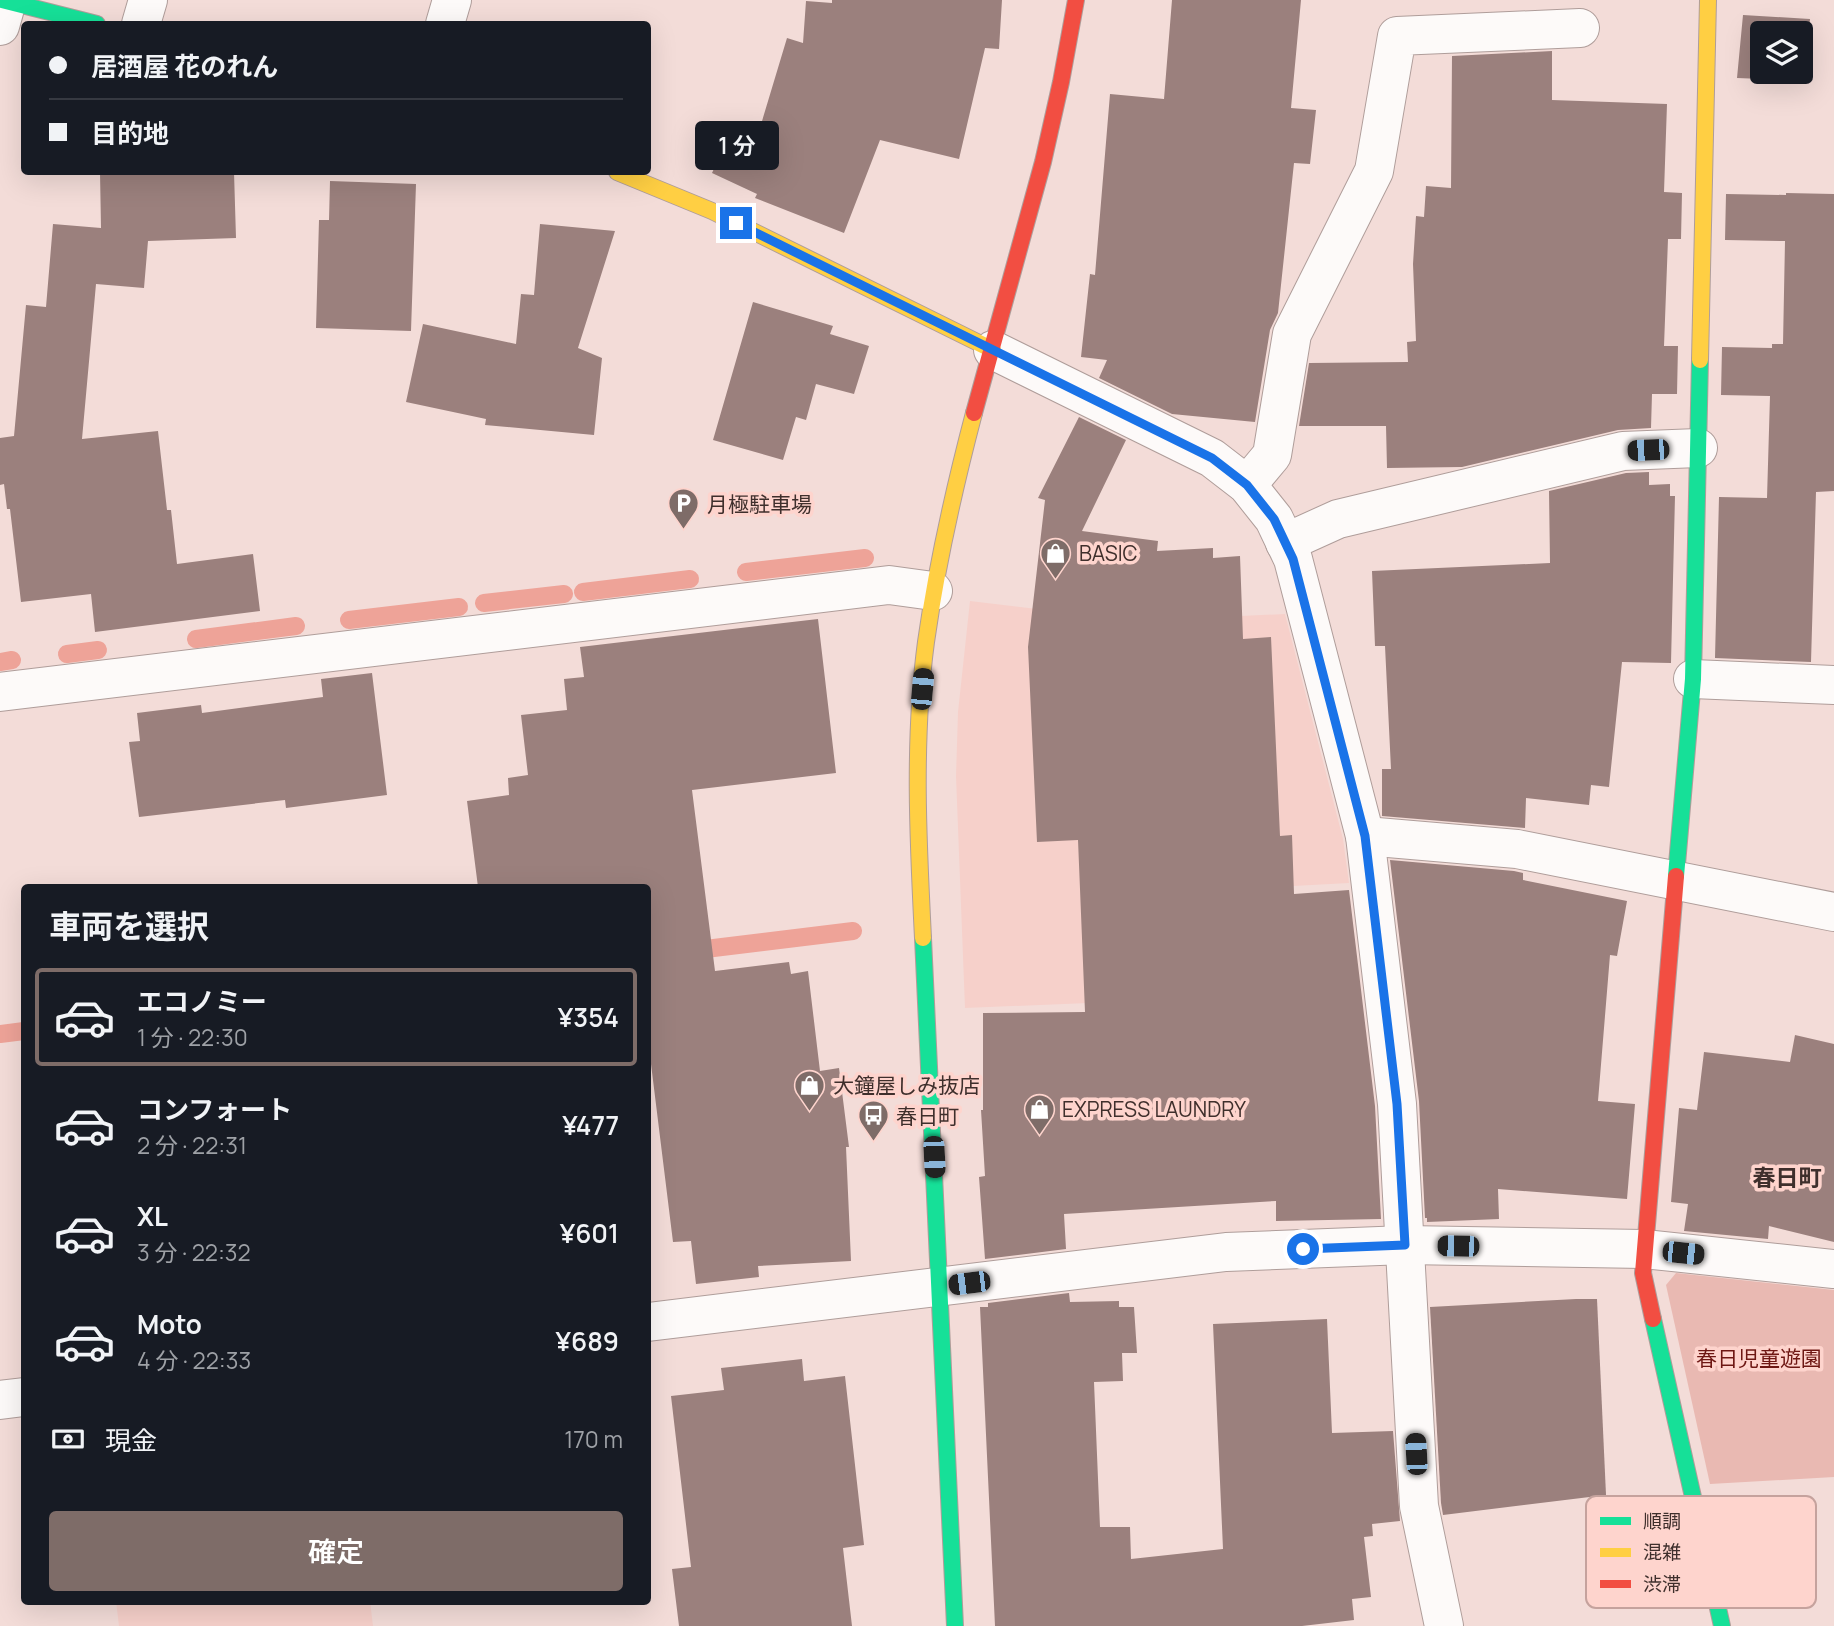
<!DOCTYPE html>
<html lang="ja">
<head>
<meta charset="utf-8">
<style>
	body { margin:0; font-family:Manrope,"Noto Sans JP",sans-serif; background:#242831; color:#f1f3f6; height:100vh; display:flex; flex-direction:column; font-size:26px; white-space:nowrap }
	* { box-sizing:border-box; margin:0 }
	p { font-size:23px; color:#9ea1a6 }
	.icon { flex:none; width:38px; height:38px; fill:none; stroke:currentColor; stroke-width:2; stroke-linecap:round; stroke-linejoin:round }
	.map { position:relative; flex:1; overflow:hidden }
	.drawer { position:absolute; left:21px; top:884px; width:630px; height:721px; display:flex; flex-direction:column; background:#171b24; border-radius:7px; box-shadow:0 7px 28px #0002 }
	.drawer>* { flex:none }
	.guide { position:absolute; left:21px; top:21px; width:630px; height:154px; border-radius:7px; box-shadow:0 7px 28px #0002; display:grid; align-content:center; height:154px; padding:0 28px; background:#171b24 }
	.fabs { position:absolute; left:1750px; top:21px; display:grid; gap:14px }
	.fabs a { display:grid; place-items:center; width:63px; height:63px; border-radius:7px; background:#171b24; box-shadow:0 7px 28px #0002; font-size:35px }
	.end { position:absolute; width:32px; height:32px; margin:-16px; border:9px solid #1a73e8; background:#fff; box-shadow:0 0 0 4px #fff }
	.from { border-radius:50% }
	.bubble { position:absolute; height:49px; border-radius:7px; background:#171b24; box-shadow:0 7px 28px #0002; font-size:23px; font-weight:600; line-height:49px; text-align:center }
	.car { position:absolute; width:21px; height:42px; margin:-21px -10px; border-radius:9px; box-shadow:0 0 5px 2px #0007; background:linear-gradient(#222 24%,#8ab4d8 0 40%,#222 0 76%,#8ab4d8 0 86%,#222 0) }
	.guide b { display:flex; align-items:center; gap:24px; height:66px; font-size:26px }
	.guide b+b { border-top:2px solid #363941 }
	.guide i { width:18px; height:18px; background:#f1f3f6 }
	ul { padding:0; list-style:none }
	li { display:flex; align-items:center; gap:21px; height:98px; margin:0 14px 10px; padding:0 14px; border:4px solid transparent; border-radius:7px }
	li div { flex:1 }
	li b { display:block; font-size:26px }
	li em { font-style:normal; font-weight:600 }
	li.active { border-color:#7e6c68 }
	li>.icon { width:63px; height:63px; stroke-width:1.5 }
	h2 { padding:0 28px; font-size:32px; line-height:84px }
	.pay { display:flex; align-items:center; gap:18px; height:77px; padding:0 28px; font-size:26px }
	.pay p { margin-inline-start:auto }
	.primary-button { display:flex; gap:14px; margin-top:auto; padding:14px 28px }
	.primary-button a { flex:1; height:80px; border-radius:7px; background:#7e6c68; color:#fff; font-size:28px; font-weight:600; line-height:80px; text-align:center }
	.map>svg:first-child { display:block }
	.built { fill:#f6d0ca }
	.green { fill:#e9b9b2 }
	.lines { fill:none; stroke-linecap:round; stroke-linejoin:round }
	.stream { stroke:#eea398; stroke-width:18 }
	.building { fill:#9b807d; fill-rule:evenodd }
	.street-casing { stroke:#af9d9a; stroke-width:40 }
	.fast-casing { stroke:#af9d9a; stroke-width:18 }
	.slow-casing { stroke:#af9d9a; stroke-width:18 }
	.jam-casing { stroke:#af9d9a; stroke-width:18 }
	.street { stroke:#fdfaf9; stroke-width:38 }
	.fast { stroke:#16e098; stroke-width:16 }
	.slow { stroke:#ffcf43; stroke-width:16 }
	.jam { stroke:#f24e42; stroke-width:16 }
	.route { stroke:#1a73e8; stroke-width:9 }
	.labels { text-anchor:middle; dominant-baseline:central; stroke-width:7; stroke-linejoin:round; paint-order:stroke }
	.poi-label { font-size:21px; fill:#3f2f2c; stroke:#fed4cd; text-anchor:start }
	.park-label { font-size:21px; fill:#6e1713; stroke:#fed4cd }
	.neighbourhood-label { font-size:23px; font-weight:bold; fill:#3f2f2c; stroke:#fed4cd }
	.key { fill:#fed4cd; stroke:#c5a29d; stroke-width:2 }
	.key-label { font-size:19px; fill:#3f2f2c }
</style>
</head>
<body>
<div class="map">
<svg width="1834" height="1626" viewBox="0 0 1834 1626">
	<rect width="100%" height="100%" fill="#f3dcd8"/>
	<g class="built">
		<path d="M970,601L1136,621L1285,614L1343,839L1349,883L1179,892L1184,999L965,1008L956,776L958,712Z"/>
		<path d="M116,1601H370L373,1626H119Z"/>
	</g>
	<path class="green" d="M1676,1273L1834,1290V1477L1710,1484L1666,1285Z"/>
	<g class="lines">
		<g class="stream">
			<path d="M746,572L865,558"/>
			<path d="M583,592L690,579"/>
			<path d="M484,603L564,594"/>
			<path d="M349,620L459,607"/>
			<path d="M196,639L296,626"/>
			<path d="M67,654L98,650"/>
			<path d="M0,662L12,660"/>
			<path d="M648,956L853,931"/>
			<path d="M0,1034L24,1031"/>
		</g>
	</g>
	<g class="building">
		<path d="M832,0H1002L999,49L985,48L959,159L880,140L844,233L755,198L757,194L712,173L732,130L756,141L787,38L803,43L806,1L832,3Z"/>
		<path d="M1172,0H1301L1291,108L1316,110L1310,164L1294,163L1278,313L1270,330L1255,422L1172,414L1099,378L1107,360L1081,357L1090,274L1095,275L1110,94L1164,99Z"/>
		<path d="M1743,15L1810,19L1806,81L1737,78ZM1762,33H1801V72H1762Z"/>
		<path d="M1552,51V100L1667,104L1664,192L1682,193L1681,239H1668L1664,346H1678L1677,394H1652L1651,428L1618,430L1462,467L1387,468L1386,426H1299L1309,363L1408,362L1407,342L1416,341L1413,264L1416,216L1424,217L1426,186L1451,188L1452,56Z"/>
		<path d="M100,172H234L236,238L148,241L144,288L96,284L82,439L158,431L167,510H171L177,564L253,554L260,611L95,632L91,594L21,602L10,509H7L4,484L0,485V438L14,436L26,305L46,307L53,224L101,228Z"/>
		<path d="M330,181L416,184L411,331L316,328L319,220H329Z"/>
		<path d="M1786,193L1834,194V491L1816,492L1811,662L1715,658L1719,497L1767,498L1770,396L1721,395L1722,347L1772,348V344H1783L1785,241L1725,240L1726,194L1786,195Z"/>
		<path d="M540,224L615,231L578,348L602,358L594,435L485,425L486,419L406,402L423,324L516,344L521,294L534,295Z"/>
		<path d="M753,302L833,326L830,334L869,346L854,394L816,384L806,420L796,417L783,460L713,440Z"/>
		<path d="M1079,417L1126,440L1082,531L1158,541L1157,551L1213,548V558L1240,556L1243,639L1271,637L1280,836L1292,835L1294,894L1349,890L1375,1106L1381,1219L1276,1221V1201L1064,1214L1066,1249L985,1259L979,1177L985,1176L981,1110H983V1013L1085,1012L1078,840L1037,842L1028,647L1045,500L1038,498Z"/>
		<path d="M1649,472V485L1670,484V496H1675L1671,663L1622,662L1609,787L1591,785L1589,805L1526,798L1525,828L1382,816V769H1391L1385,646H1375L1372,571L1550,563L1549,491L1626,473Z"/>
		<path d="M818,619L836,773L692,790L715,971L789,962L791,974L808,971L820,1071L839,1068L849,1147H846L851,1261L758,1266L759,1277L696,1284L691,1241L673,1242L651,1064H648V887H478L467,801L509,795L508,778L528,775L521,715L567,710L564,679L584,677L580,647Z"/>
		<path d="M372,673L387,795L286,808L285,800L139,817L129,742L140,741L137,713L201,705L202,713L323,697L321,679Z"/>
		<path d="M1390,860L1514,871L1523,873V880L1627,901L1617,956L1610,955L1598,1101L1635,1104L1627,1199L1498,1189L1499,1219L1427,1222V1218H1425L1419,1101Z"/>
		<path d="M1795,1035L1834,1044V1242L1769,1226L1768,1239L1684,1231L1688,1204L1671,1202L1679,1108L1697,1110L1704,1052L1790,1062Z"/>
		<path d="M1069,1293L1070,1302L1119,1301V1307H1134L1137,1353H1122L1123,1381L1094,1382L1100,1527H1130L1131,1559L1223,1549L1213,1324L1327,1319L1332,1433L1393,1431L1400,1521L1372,1524L1373,1536L1364,1537L1371,1597L1352,1599L1354,1620L1302,1626H995L980,1307H988V1303Z"/>
		<path d="M1576,1299H1597L1606,1495L1443,1515L1441,1503L1430,1307Z"/>
		<path d="M802,1359L804,1381L845,1376L864,1545L843,1548L852,1626H679L672,1569L691,1567L671,1396L724,1390L721,1368Z"/>
	</g>
	<g class="lines">
		<defs>
			<g id="street">
				<path d="M141,24L148,0"/>
				<path d="M445,24L452,0"/>
				<path d="M0,26L7,1"/>
				<path d="M993,350L1212,458L1247,485L1274,519L1293,559L1365,836L1397,1104L1419,1506L1444,1626"/>
				<path d="M1247,485L1272,455L1292,334L1374,171L1397,36L1580,28"/>
				<path d="M1285,543L1338,519L1623,451L1698,448"/>
				<path d="M1693,679L1834,685"/>
				<path d="M0,692L889,585L933,591"/>
				<path d="M1365,836L1517,849L1834,912"/>
				<path d="M648,1322L1226,1252L1405,1245L1644,1249L1834,1269"/>
				<path d="M0,1400L24,1397"/>
			</g>
			<g id="fast">
				<path d="M2,0L97,24"/>
				<path d="M1676,876L1693,679L1700,360"/>
				<path d="M923,938L955,1626"/>
				<path d="M1653,1319L1722,1626"/>
			</g>
			<g id="slow">
				<path d="M617,172L712,211L993,350"/>
				<path d="M1700,360L1708,0"/>
				<path d="M923,938C918,840 913,739 926,642C937,564 954,489 974,413"/>
			</g>
			<g id="jam">
				<path d="M974,413L1043,162L1061,82L1076,0"/>
				<path d="M1653,1319L1643,1273L1676,876"/>
			</g>
		</defs>
		<use href="#street" class="street-casing"/>
		<use href="#fast" class="fast-casing"/>
		<use href="#slow" class="slow-casing"/>
		<use href="#jam" class="jam-casing"/>
		<use href="#street" class="street"/>
		<use href="#fast" class="fast"/>
		<use href="#slow" class="slow"/>
		<use href="#jam" class="jam"/>
	</g>
	<g class="lines">
		<path class="route" d="M736,223L1212,458L1247,485L1274,519L1293,559L1365,836L1397,1104L1405,1245L1303,1249"/>
	</g>
	<defs>
		<symbol id="parking-pin" viewBox="-11 -11 22 30"><path d="M0 17L-7.5 6A9.5 9.5 0 1 1 7.5 6Z" fill="#7e6c68" stroke="#fed4cd"/><path d="M-3.5-5.5H1a3.5 3.5 0 0 1 0 7H-1V5.5H-3.5ZM-1-3.4V-.6H.8a1.4 1.4 0 0 0 0-2.8Z" fill="#fff"/></symbol>
		<symbol id="shop-pin" viewBox="-11 -11 22 30"><path d="M0 17L-7.5 6A9.5 9.5 0 1 1 7.5 6Z" fill="#7e6c68" stroke="#fed4cd"/><path d="M-5-2.5h2.3a2.7 3.5 0 0 1 5.4 0H5L5.5 6h-11ZM-1.5-2.5h3a1.5 2.3 0 0 0-3 0Z" fill="#fff"/></symbol>
		<symbol id="bus-pin" viewBox="-11 -11 22 30"><path d="M0 17L-7.5 6A9.5 9.5 0 1 1 7.5 6Z" fill="#7e6c68" stroke="#fed4cd"/><path d="M-5-6H5V4H4V6H2V4H-2V6H-4V4H-5ZM-3.5-4V0h7V-4ZM-3.5 1.2v1.5H-2V1.2ZM2 1.2v1.5H3.5V1.2Z" fill="#fff"/></symbol>
	</defs>
	<g fill-rule="evenodd">
		<use href="#parking-pin" x="666" y="486" width="35" height="47"/>
		<use href="#shop-pin" x="1038" y="536" width="35" height="47"/>
		<use href="#shop-pin" x="792" y="1068" width="35" height="47"/>
		<use href="#shop-pin" x="1022" y="1092" width="35" height="47"/>
		<use href="#bus-pin" x="856" y="1098" width="35" height="47"/>
	</g>
	<g class="labels">
		<g class="poi-label">
			<text x="707" y="504">月極駐車場</text>
			<text x="1079" y="553">BASIC</text>
			<text x="833" y="1085">大鐘屋しみ抜店</text>
			<text x="1062" y="1109">EXPRESS LAUNDRY</text>
			<text x="896" y="1116">春日町</text>
		</g>
		<g class="park-label">
			<text x="1759" y="1358">春日児童遊園</text>
		</g>
		<g class="neighbourhood-label">
			<text x="1787" y="1177">春日町</text>
		</g>
	</g>
	<rect x="1586" y="1496" width="230" height="112" rx="10" class="key"/>
	<rect x="1600" y="1517" width="31" height="8" fill="#16e098"/>
	<rect x="1600" y="1548" width="31" height="9" fill="#ffcf43"/>
	<rect x="1600" y="1580" width="31" height="8" fill="#f24e42"/>
	<g class="key-label">
		<text x="1643" y="1528">順調</text>
		<text x="1643" y="1559">混雑</text>
		<text x="1643" y="1591">渋滞</text>
	</g>
</svg>
<div class="fabs">
<a><svg class="icon" aria-label="layers" viewBox="0 0 24 24"><path d="M12 4l9 5-9 5-9-5zM3 14l9 5 9-5"/></svg></a>
</div>
<i class="end from" style="left:1303px;top:1249px"></i>
<i class="end" style="left:736px;top:223px"></i>
<div class="bubble" style="left:695px;top:121px;width:84px">1 分</div>
<i class="car" style="left:1648px;top:450px;rotate:268deg"></i>
<i class="car" style="left:922px;top:689px;rotate:5deg"></i>
<i class="car" style="left:934px;top:1157px;rotate:177deg"></i>
<i class="car" style="left:1458px;top:1246px;rotate:271deg"></i>
<i class="car" style="left:1683px;top:1253px;rotate:96deg"></i>
<i class="car" style="left:969px;top:1283px;rotate:263deg"></i>
<i class="car" style="left:1416px;top:1454px;rotate:357deg"></i>
<div class="guide">
<b><i class="from"></i>居酒屋 花のれん</b>
<b><i></i>目的地</b>
</div>
<section class="drawer">
<h2>車両を選択</h2>
<ul>
<li class="active"><svg class="icon" aria-label="car" viewBox="0 0 24 24"><path d="M5 17H2v-5l4-1 3-4h7l3 4 3 1v5h-3M9 17h6M6 11h13"/><circle cx="7" cy="17" r="2"/><circle cx="17" cy="17" r="2"/></svg><div><b>エコノミー</b><p>1 分 · 22:30</p></div><em>¥354</em></li>
<li><svg class="icon" aria-label="car" viewBox="0 0 24 24"><path d="M5 17H2v-5l4-1 3-4h7l3 4 3 1v5h-3M9 17h6M6 11h13"/><circle cx="7" cy="17" r="2"/><circle cx="17" cy="17" r="2"/></svg><div><b>コンフォート</b><p>2 分 · 22:31</p></div><em>¥477</em></li>
<li><svg class="icon" aria-label="car" viewBox="0 0 24 24"><path d="M5 17H2v-5l4-1 3-4h7l3 4 3 1v5h-3M9 17h6M6 11h13"/><circle cx="7" cy="17" r="2"/><circle cx="17" cy="17" r="2"/></svg><div><b>XL</b><p>3 分 · 22:32</p></div><em>¥601</em></li>
<li><svg class="icon" aria-label="car" viewBox="0 0 24 24"><path d="M5 17H2v-5l4-1 3-4h7l3 4 3 1v5h-3M9 17h6M6 11h13"/><circle cx="7" cy="17" r="2"/><circle cx="17" cy="17" r="2"/></svg><div><b>Moto</b><p>4 分 · 22:33</p></div><em>¥689</em></li>
</ul>
<div class="pay"><svg class="icon" aria-label="cash" viewBox="0 0 24 24"><path d="M3 7h18v10H3z"/><circle cx="12" cy="12" r="2"/></svg>現金<p>170 m</p></div>
<div class="primary-button"><a>確定</a></div>
</section>
</div>
</body>
</html>
